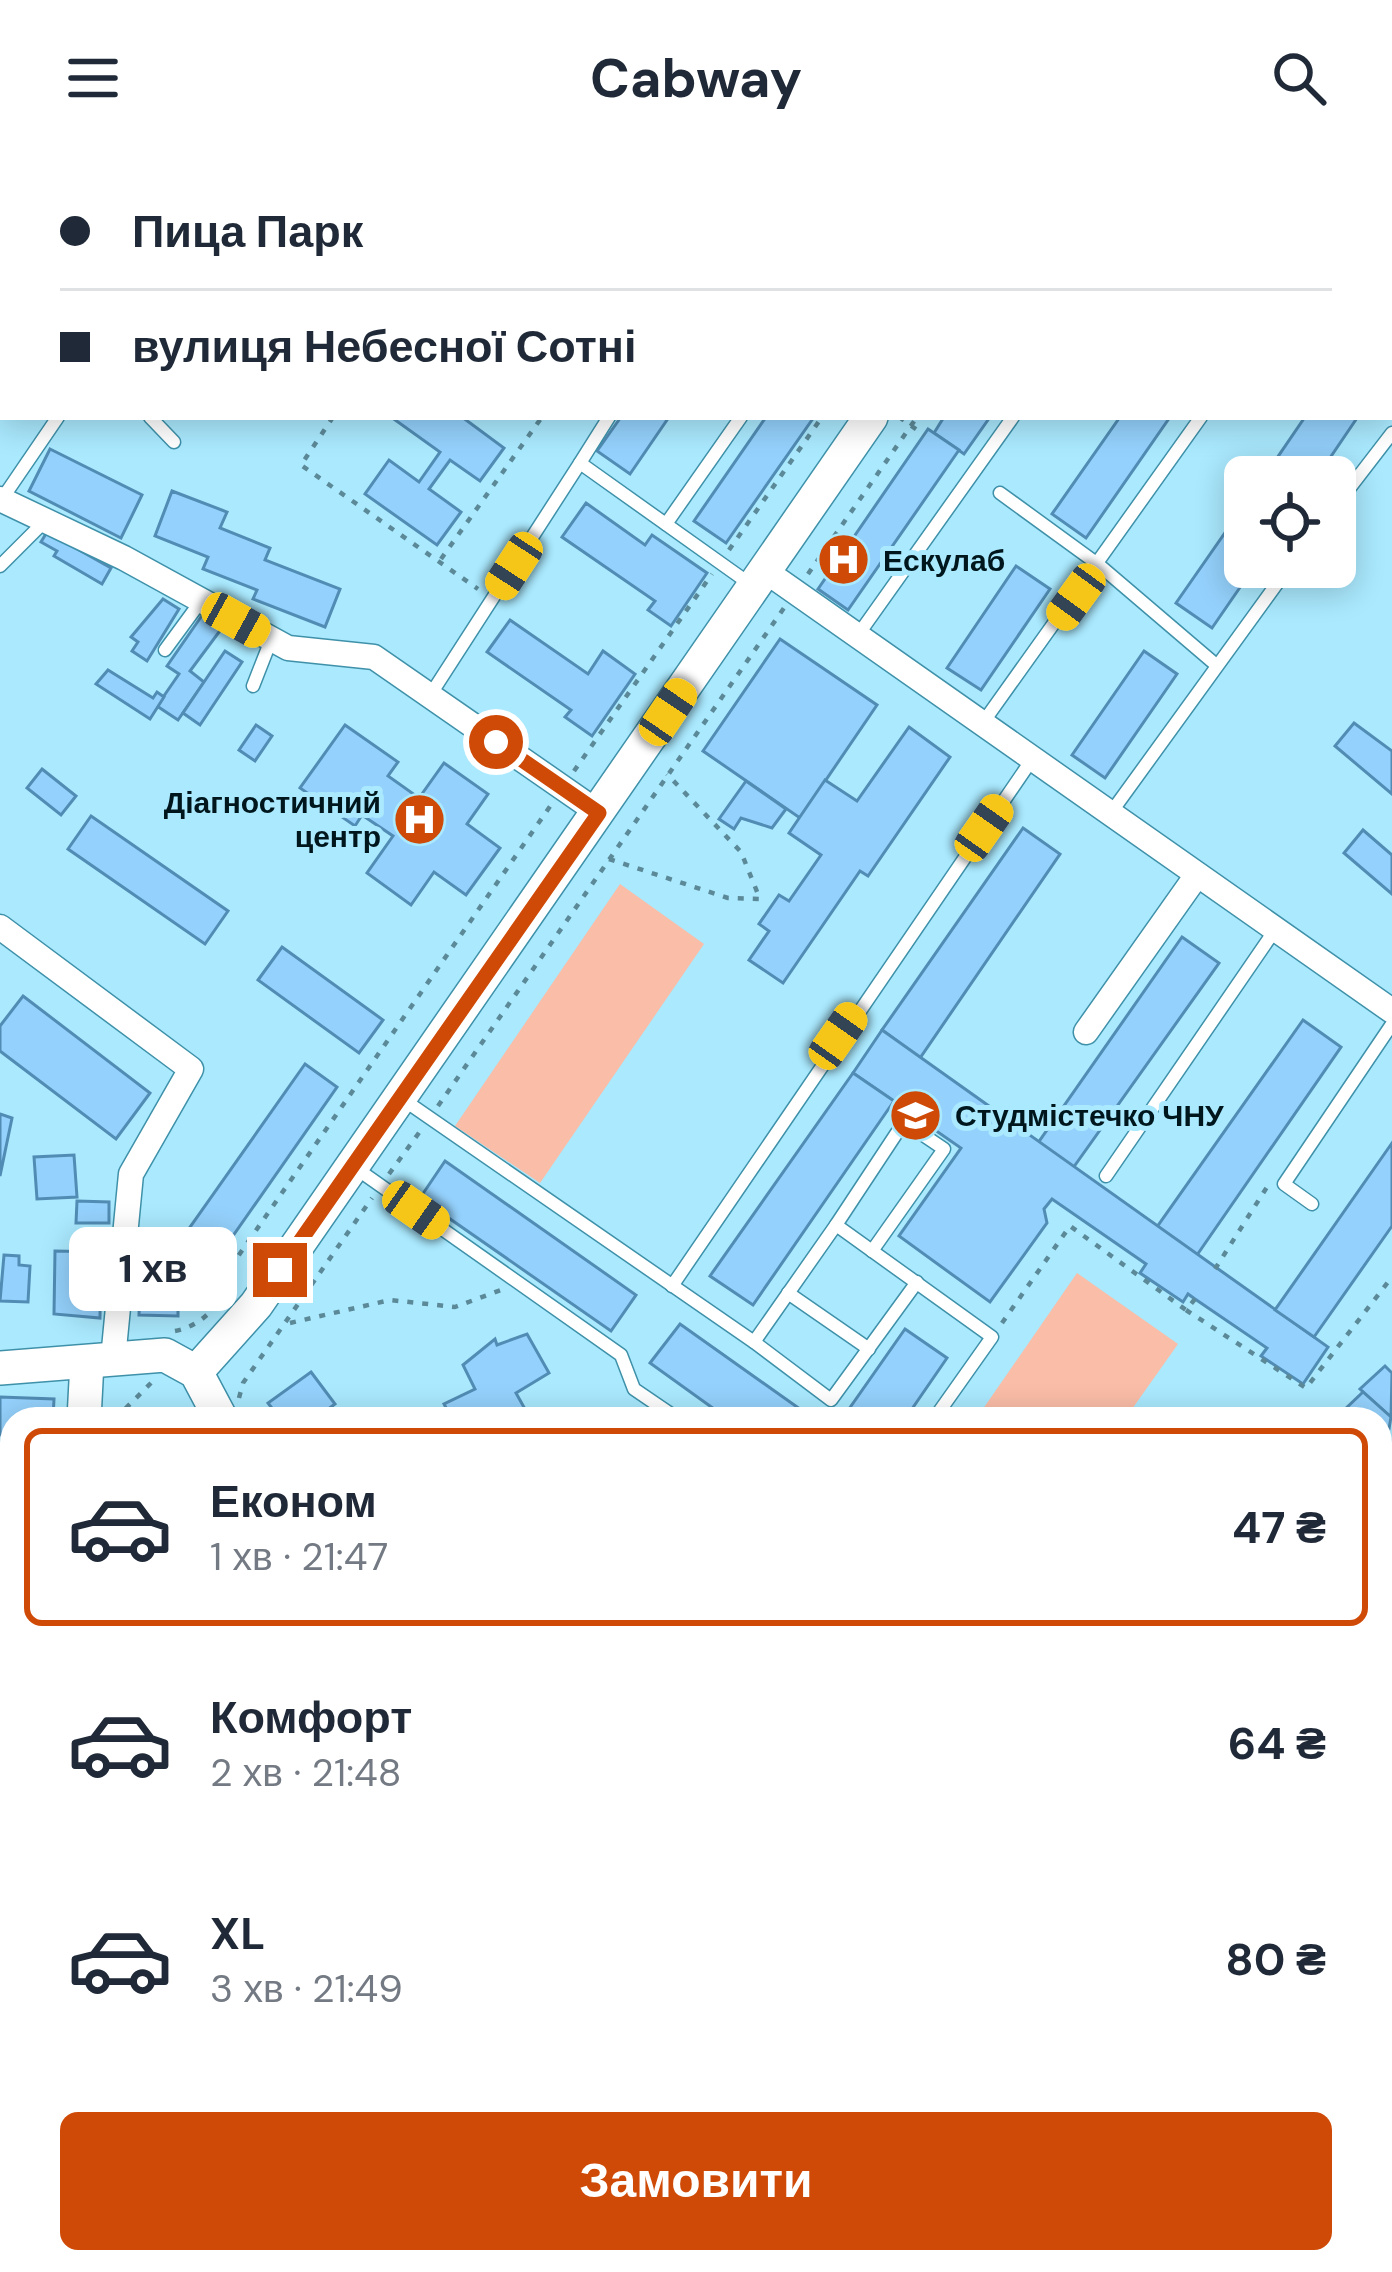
<!DOCTYPE html>
<html lang="uk">
<head>
<meta charset="utf-8">
<style>
	body { margin:0; font-family:"DM Sans",sans-serif; background:#f2f2f3; color:#1f2937; height:100vh; display:flex; flex-direction:column; font-size:45px; white-space:nowrap }
	* { box-sizing:border-box; margin:0 }
	p { font-size:39px; color:#747a83 }
	.icon { flex:none; width:66px; height:66px; fill:none; stroke:currentColor; stroke-width:2; stroke-linecap:round; stroke-linejoin:round }
	.map { position:relative; flex:1; overflow:hidden }
	.panel { position:absolute; left:0px; top:1251px; width:1392px; height:867px; display:flex; flex-direction:column; background:#fff; border-radius:36px 36px 0 0; box-shadow:0 6px 30px #0003 }
	.panel>* { flex:none }
	.banner { position:absolute; left:0px; top:0px; width:1392px; height:264px; box-shadow:0 6px 30px #0003; display:grid; align-content:center; height:264px; padding:0 60px; background:#fff }
	.tools { position:absolute; left:1224px; top:300px; display:grid; gap:24px }
	.tools a { display:grid; place-items:center; width:132px; height:132px; border-radius:18px; background:#fff; box-shadow:0 6px 30px #0003; font-size:60px }
	.end { position:absolute; width:54px; height:54px; margin:-27px; border:15px solid #cf4a06; background:#fff; box-shadow:0 0 0 6px #fff }
	.from { border-radius:50% }
	.bubble { position:absolute; height:84px; border-radius:18px; background:#fff; box-shadow:0 6px 30px #0003; font-size:39px; font-weight:700; line-height:84px; text-align:center }
	.car { position:absolute; width:36px; height:72px; margin:-36px -18px; border-radius:15px; box-shadow:0 0 9px 3px #0007; background:linear-gradient(#f5c518 24%,#345 0 40%,#f5c518 0 76%,#345 0 86%,#f5c518 0) }
	.banner b { display:flex; align-items:center; gap:42px; height:114px; font-size:45px }
	.banner b+b { border-top:3px solid #e0e1e3 }
	.banner i { width:30px; height:30px; background:#1f2937 }
	ul { padding:21px 0 0; list-style:none }
	li { display:flex; align-items:center; gap:36px; height:198px; margin:0 24px 18px; padding:0 36px; border:6px solid transparent; border-radius:18px }
	li div { flex:1 }
	li b { display:block; font-size:45px }
	li em { font-style:normal; font-weight:700 }
	li.selected { border-color:#cf4a06 }
	li>.icon { width:108px; height:108px; stroke-width:1.5 }
	.primary-button { display:flex; gap:24px; margin-top:auto; padding:24px 60px }
	.primary-button a { flex:1; height:138px; border-radius:18px; background:#cf4a06; color:#fff; font-size:48px; font-weight:700; line-height:138px; text-align:center }
	header { display:flex; justify-content:space-between; align-items:center; height:156px; padding:0 60px; background:#fff; font-size:54px; font-weight:700 }
	.map>svg:first-child { display:block }
	.green { fill:#fabda7 }
	.building { fill:#94d1fc; stroke:#518cb4; stroke-width:3 }
	.lines { fill:none; stroke-linecap:round; stroke-linejoin:round }
	.lane-casing { stroke:#3e91a9; stroke-width:15 }
	.street-casing { stroke:#3e91a9; stroke-width:27 }
	.secondary-casing { stroke:#3e91a9; stroke-width:36 }
	.path { stroke:#5c8997; stroke-width:4.5; stroke-dasharray:6 9; stroke-linecap:butt }
	.lane { stroke:#fff; stroke-width:12 }
	.street { stroke:#fff; stroke-width:24 }
	.secondary { stroke:#fff; stroke-width:33 }
	.route { stroke:#cf4a06; stroke-width:15 }
	.labels { text-anchor:middle; dominant-baseline:central; stroke-width:10; stroke-linejoin:round; paint-order:stroke }
	.poi-label { font-size:30px; font-weight:bold; fill:#00161d; stroke:#aae9fe; text-anchor:start }
</style>
</head>
<body>
<header><svg class="icon" aria-label="menu" viewBox="0 0 24 24"><path d="M4 6h16M4 12h16M4 18h16"/></svg>Cabway<svg class="icon" aria-label="search" viewBox="0 0 24 24"><circle cx="10" cy="10" r="6"/><path d="M15 15l6 6"/></svg></header>
<div class="map">
<svg width="1392" height="2116" viewBox="0 0 1392 2116">
	<rect width="100%" height="100%" fill="#aae9fe"/>
	<g class="green">
		<path d="M620,728L704,788L540,1027L455,970Z"/>
		<path d="M1077,1117L1178,1188L1125,1263H976Z"/>
		<path d="M1380,1436L1392,1449V1582L1380,1569Z"/>
	</g>
	<g class="building">
		<path d="M391,261H462L504,292L480,325L450,304L429,333L461,356L437,389L365,338L389,304L419,326L440,296Z"/>
		<path d="M621,261H669L630,318L597,295Z"/>
		<path d="M766,261H814L726,387L694,365Z"/>
		<path d="M944,261H990L964,298L934,277Z"/>
		<path d="M1120,261H1170L1086,382L1052,358Z"/>
		<path d="M1305,261L1357,262L1317,321H1264Z"/>
		<path d="M928,273L959,294L848,454L818,433Z"/>
		<path d="M50,293L142,339L121,382L29,335Z"/>
		<path d="M172,335L227,356L220,372L270,392L265,404L340,433L325,471L253,443L257,434L203,413L208,401L155,380Z"/>
		<path d="M586,347L645,389L652,379L707,417L671,470L648,454L655,445L562,381Z"/>
		<path d="M1245,348V411H1254L1212,472L1176,447Z"/>
		<path d="M47,376L111,412L102,428L54,400L57,395L41,386Z"/>
		<path d="M1016,410L1050,433L981,534L947,512Z"/>
		<path d="M163,443L179,453L147,505L132,495L138,486L131,481Z"/>
		<path d="M203,458L222,472L190,515L204,526L178,564L157,550L179,518L167,510Z"/>
		<path d="M510,464L588,518L603,495L635,518L592,580L565,561L571,554L487,496Z"/>
		<path d="M780,483L877,549L800,662L703,595Z"/>
		<path d="M225,495L242,506L200,569L183,557Z"/>
		<path d="M1144,495L1177,518L1105,622L1072,599Z"/>
		<path d="M108,514L153,542L157,536L164,541L150,563L96,528Z"/>
		<path d="M1354,567L1392,595V638L1335,590Z"/>
		<path d="M256,569L272,580L255,605L239,594Z"/>
		<path d="M345,569L398,606L388,620L419,642L444,607L488,638L467,668L500,692L466,739L434,716L411,749L367,717L393,680L362,659L355,670L300,632Z"/>
		<path d="M909,571L950,601L868,720L860,715L783,827L749,804L769,775L759,768L779,739L789,745L821,699L789,677L825,624L857,645Z"/>
		<path d="M42,613L76,640L61,659L27,632Z"/>
		<path d="M746,625L786,653L772,672L741,662L734,673L719,663Z"/>
		<path d="M91,660L228,755L205,788L68,693Z"/>
		<path d="M1023,672L1060,698L920,902L882,874Z"/>
		<path d="M1363,674L1392,699V738L1344,697Z"/>
		<path d="M1182,781L1219,807L1073,1012L1038,987Z"/>
		<path d="M282,791L383,864L359,897L258,824Z"/>
		<path d="M23,840L150,937L116,983L0,895V870Z"/>
		<path d="M1303,864L1341,891L1197,1099L1157,1071Z"/>
		<path d="M882,874L1328,1191L1303,1228L1261,1200L1267,1192L1195,1143L1188,1138L1183,1146L1140,1117L1146,1108L1052,1043L1044,1053L1047,1067L990,1146L899,1080L961,992L853,917Z"/>
		<path d="M305,908L337,931L214,1107L181,1084Z"/>
		<path d="M853,917L894,945L753,1149L710,1120Z"/>
		<path d="M0,958L12,962L0,1020Z"/>
		<path d="M1392,987V1070L1314,1181L1275,1154Z"/>
		<path d="M74,999L77,1041L37,1043L34,1001Z"/>
		<path d="M445,1005L636,1139L611,1175L420,1042Z"/>
		<path d="M77,1045L109,1046V1067H76Z"/>
		<path d="M55,1095L101,1096L100,1162L54,1158Z"/>
		<path d="M4,1099L19,1100V1109L30,1110L28,1146L0,1145Z"/>
		<path d="M210,1117L217,1133L207,1147L199,1148L193,1143Z"/>
		<path d="M162,1121H178V1160L139,1159L140,1126H163Z"/>
		<path d="M680,1168L814,1263H728L650,1207Z"/>
		<path d="M905,1173L947,1202L905,1263H842Z"/>
		<path d="M527,1178L549,1217L516,1237L530,1262L452,1263L444,1248L475,1233L463,1209L495,1183L497,1189Z"/>
		<path d="M1385,1210L1392,1217L1391,1261L1360,1233Z"/>
		<path d="M311,1216L335,1248L315,1263H280L268,1247Z"/>
		<path d="M1363,1236L1391,1261L1389,1273L1380,1275V1263L1340,1258Z"/>
		<path d="M0,1241L54,1243L53,1263H12V1355L7,1354L11,1279H0Z"/>
		<path d="M0,1389L12,1390V1428L0,1427Z"/>
		<path d="M0,1584L12,1585V1628L0,1627Z"/>
		<path d="M0,1751L12,1752V1786L0,1785Z"/>
		<rect x="0" y="1805" width="12" height="48"/>
		<path d="M1392,1845V1881L1384,1886L1392,1900V1926L1380,1905V1852Z"/>
		<rect x="0" y="1873" width="12" height="52"/>
		<path d="M1392,1932V1972L1381,1978L1380,1939Z"/>
		<path d="M0,1944H9L8,1996H0Z"/>
		<path d="M0,2019H12V2060L1,2062Z"/>
		<path d="M1392,2055V2088L1385,2092L1380,2062Z"/>
		<path d="M0,2084L12,2085L16,2116H0Z"/>
		<path d="M85,2106H132L131,2115L85,2114Z"/>
		<path d="M390,2106H434L433,2116H389Z"/>
		<path d="M874,2106H922L927,2116H880Z"/>
		<path d="M1114,2106H1222L1228,2116H1096Z"/>
	</g>
	<g class="lines">
		<defs>
			<g id="lane">
				<path d="M428,0L429,3"/>
				<path d="M950,0L954,3"/>
				<path d="M1374,0L1378,3"/>
				<path d="M702,3V0"/>
				<path d="M1191,3L1193,0"/>
				<path d="M1389,12L1392,14"/>
				<path d="M0,128L3,131"/>
				<path d="M1389,140L1392,142"/>
				<path d="M150,261L174,286"/>
				<path d="M609,261L580,307L750,428"/>
				<path d="M1000,337L1099,409L1215,508"/>
				<path d="M2,343L58,261"/>
				<path d="M1335,351L1392,277"/>
				<path d="M666,368L741,261"/>
				<path d="M0,410L45,365"/>
				<path d="M858,479L1013,261"/>
				<path d="M165,494L201,445"/>
				<path d="M253,530L271,484"/>
				<path d="M429,541L580,307"/>
				<path d="M982,568L1201,261"/>
				<path d="M1110,658L1289,411"/>
				<path d="M401,942L754,1186L836,1069L992,1181L934,1263"/>
				<path d="M357,1013L621,1199L634,1233L678,1263"/>
				<path d="M1106,1020L1275,774"/>
				<path d="M1312,1048L1284,1028L1392,868"/>
				<path d="M836,1069L904,966L944,993L872,1095"/>
				<path d="M672,1130L1033,602"/>
				<path d="M788,1137L869,1193"/>
				<path d="M754,1186L831,1244L917,1126"/>
				<path d="M637,1263L647,1260"/>
				<path d="M1380,1418L1392,1430"/>
				<path d="M1380,1609L1392,1623"/>
				<path d="M1380,1743L1392,1733"/>
				<path d="M1380,1761L1392,1781"/>
				<path d="M1380,1989L1392,1991"/>
				<path d="M954,2106L960,2116"/>
				<path d="M1033,2116L1049,2106"/>
			</g>
			<g id="street">
				<path d="M0,343L124,402L288,492L374,501L599,657"/>
				<path d="M764,414L1392,855"/>
				<path d="M0,771L191,913L131,1018L113,1203"/>
				<path d="M1086,876L1197,719"/>
				<path d="M1380,1364L1392,1352"/>
				<path d="M610,2116L612,2106"/>
			</g>
			<g id="secondary">
				<path d="M1051,3L1053,0"/>
				<path d="M0,1212L165,1199L196,1216L221,1263"/>
				<path d="M196,1216L256,1149L871,261"/>
				<path d="M84,1263L87,1206"/>
				<path d="M702,2106L708,2116"/>
				<path d="M43,2116V2106"/>
				<path d="M351,2116L353,2106"/>
			</g>
		</defs>
		<use href="#lane" class="lane-casing"/>
		<use href="#street" class="street-casing"/>
		<use href="#secondary" class="secondary-casing"/>
		<g class="path">
			<path d="M1001,3L1003,0"/>
			<path d="M1389,252L1392,253"/>
			<path d="M333,261L301,309L478,433"/>
			<path d="M899,261L924,279"/>
			<path d="M729,394L822,261"/>
			<path d="M441,403L542,261"/>
			<path d="M808,418L917,261"/>
			<path d="M574,615L712,418"/>
			<path d="M609,703L728,742L760,743L741,696L667,618"/>
			<path d="M438,950L784,452"/>
			<path d="M389,1018L421,974"/>
			<path d="M1215,1113L1267,1031"/>
			<path d="M1186,1154L1306,1232L1392,1121"/>
			<path d="M290,1167L390,1144L455,1151L501,1134"/>
			<path d="M1002,1167L1070,1070L1186,1154L1195,1143"/>
			<path d="M175,1175C207,1169 228,1140 232,1109L551,649"/>
			<path d="M239,1242L243,1227L372,1042"/>
			<path d="M115,1263L151,1227"/>
		</g>
		<use href="#lane" class="lane"/>
		<use href="#street" class="street"/>
		<use href="#secondary" class="secondary"/>
	</g>
	<g class="lines">
		<path class="route" d="M280,1114L599,657L496,586"/>
	</g>
	<defs>
		<symbol id="hospital-disc" viewBox="-11 -11 22 22"><circle r="9.5" fill="#cf4a06" stroke="#aae9fe"/><path d="M-5-5h3v3.5h4V-5h3V5h-3V1.5h-4V5h-3Z" fill="#fff"/></symbol>
		<symbol id="university-disc" viewBox="-11 -11 22 22"><circle r="9.5" fill="#cf4a06" stroke="#aae9fe"/><path d="M0-5L7-2L0 1L-7-2ZM-4 1L0 2.5L4 1V4Q0 6-4 4Z" fill="#fff"/></symbol>
	</defs>
	<g fill-rule="evenodd">
		<use href="#hospital-disc" x="814" y="374" width="59" height="59"/>
		<use href="#hospital-disc" x="390" y="634" width="59" height="59"/>
		<use href="#university-disc" x="886" y="930" width="59" height="59"/>
	</g>
	<g class="labels">
		<g class="poi-label">
			<text x="883" y="404">Ескулаб</text>
			<text x="381" y="646" text-anchor="end">Діагностичний<tspan x="381" dy="34">центр</tspan></text>
			<text x="955" y="959">Студмістечко ЧНУ</text>
		</g>
	</g>
</svg>
<div class="tools">
<a><svg class="icon" aria-label="locate" viewBox="0 0 24 24"><circle cx="12" cy="12" r="6"/><path d="M12 2v4M12 18v4M2 12h4M18 12h4"/></svg></a>
</div>
<i class="end from" style="left:496px;top:586px"></i>
<i class="end" style="left:280px;top:1114px"></i>
<div class="bubble" style="left:69px;top:1071px;width:168px">1 хв</div>
<i class="car" style="left:514px;top:410px;rotate:213deg"></i>
<i class="car" style="left:1076px;top:441px;rotate:216deg"></i>
<i class="car" style="left:236px;top:464px;rotate:119deg"></i>
<i class="car" style="left:668px;top:556px;rotate:34deg"></i>
<i class="car" style="left:984px;top:672px;rotate:35deg"></i>
<i class="car" style="left:838px;top:880px;rotate:35deg"></i>
<i class="car" style="left:416px;top:1054px;rotate:125deg"></i>
<div class="banner">
<b><i class="from"></i>Пица Парк</b>
<b><i></i>вулиця Небесної Сотні</b>
</div>
<section class="panel">
<ul>
<li class="selected"><svg class="icon" aria-label="car" viewBox="0 0 24 24"><path d="M5 17H2v-5l4-1 3-4h7l3 4 3 1v5h-3M9 17h6M6 11h13"/><circle cx="7" cy="17" r="2"/><circle cx="17" cy="17" r="2"/></svg><div><b>Економ</b><p>1 хв · 21:47</p></div><em>47 ₴</em></li>
<li><svg class="icon" aria-label="car" viewBox="0 0 24 24"><path d="M5 17H2v-5l4-1 3-4h7l3 4 3 1v5h-3M9 17h6M6 11h13"/><circle cx="7" cy="17" r="2"/><circle cx="17" cy="17" r="2"/></svg><div><b>Комфорт</b><p>2 хв · 21:48</p></div><em>64 ₴</em></li>
<li><svg class="icon" aria-label="car" viewBox="0 0 24 24"><path d="M5 17H2v-5l4-1 3-4h7l3 4 3 1v5h-3M9 17h6M6 11h13"/><circle cx="7" cy="17" r="2"/><circle cx="17" cy="17" r="2"/></svg><div><b>XL</b><p>3 хв · 21:49</p></div><em>80 ₴</em></li>
</ul>
<div class="primary-button"><a>Замовити</a></div>
</section>
</div>
</body>
</html>
